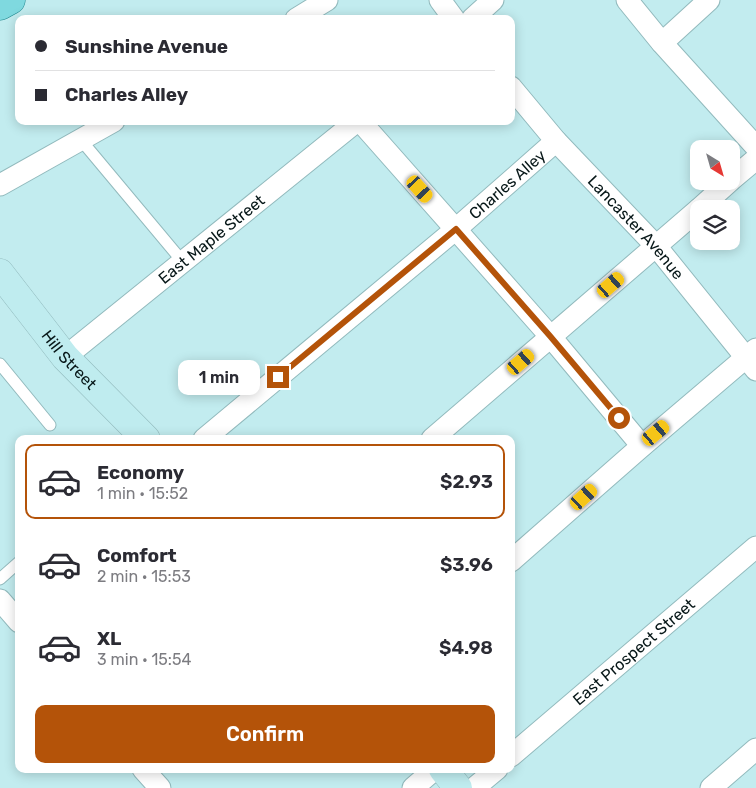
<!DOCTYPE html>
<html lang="en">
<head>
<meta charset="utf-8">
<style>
	body { margin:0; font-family:Rubik,sans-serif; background:#f2f2f3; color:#2b2b33; height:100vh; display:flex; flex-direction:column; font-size:19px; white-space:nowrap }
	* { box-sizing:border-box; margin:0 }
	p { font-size:16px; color:#7c7c81 }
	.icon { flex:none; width:28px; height:28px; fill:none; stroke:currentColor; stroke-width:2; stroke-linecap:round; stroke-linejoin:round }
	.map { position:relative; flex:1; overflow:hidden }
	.details { position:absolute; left:15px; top:435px; width:500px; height:338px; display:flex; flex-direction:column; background:#fff; border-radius:10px; box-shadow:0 2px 12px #0003 }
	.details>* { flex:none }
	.hud { position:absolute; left:15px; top:15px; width:500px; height:110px; border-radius:10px; box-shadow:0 2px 12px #0003; display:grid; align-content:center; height:110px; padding:0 20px; background:#fff }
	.needle { width:32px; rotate:143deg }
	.fabs { position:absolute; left:690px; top:140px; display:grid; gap:10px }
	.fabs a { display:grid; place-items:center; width:50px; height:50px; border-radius:10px; background:#fff; box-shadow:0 2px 12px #0003; font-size:25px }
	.end { position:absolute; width:22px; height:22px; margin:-11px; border:6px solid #b45309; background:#fff; box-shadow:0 0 0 2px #fff }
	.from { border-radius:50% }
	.bubble { position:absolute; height:35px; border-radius:10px; background:#fff; box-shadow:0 2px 12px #0003; font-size:16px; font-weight:600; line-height:35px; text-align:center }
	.car { position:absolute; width:15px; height:30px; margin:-15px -8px; border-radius:6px; box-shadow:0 0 4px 1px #0007; background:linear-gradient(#f5c518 24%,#345 0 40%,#f5c518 0 76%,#345 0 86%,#f5c518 0) }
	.hud b { display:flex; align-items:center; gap:18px; height:48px; font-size:19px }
	.hud b+b { border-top:1px solid #e1e1e2 }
	.hud i { width:12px; height:12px; background:#2b2b33 }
	ul { padding:9px 0 0; list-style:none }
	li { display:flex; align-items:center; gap:15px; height:75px; margin:0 10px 8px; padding:0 10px; border:2px solid transparent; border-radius:10px }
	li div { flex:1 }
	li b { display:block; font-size:19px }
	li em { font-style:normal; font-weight:600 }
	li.on { border-color:#b45309 }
	li>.icon { width:45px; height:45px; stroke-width:1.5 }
	.button { display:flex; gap:10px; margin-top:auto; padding:10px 20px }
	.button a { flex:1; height:58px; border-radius:10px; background:#b45309; color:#fff; font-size:20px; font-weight:600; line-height:58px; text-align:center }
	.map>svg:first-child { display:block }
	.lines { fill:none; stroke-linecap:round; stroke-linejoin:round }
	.service-casing { stroke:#92babd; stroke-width:13 }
	.minor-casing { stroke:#92babd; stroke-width:23 }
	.secondary-casing { stroke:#92babd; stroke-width:29 }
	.primary-casing { stroke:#1d848b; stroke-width:29 }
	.service { stroke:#fff; stroke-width:11 }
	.minor { stroke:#fff; stroke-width:21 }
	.secondary { stroke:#bfecef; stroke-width:28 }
	.primary { stroke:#7fd9df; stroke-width:28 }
	.route { stroke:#b45309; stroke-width:6 }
	.labels { text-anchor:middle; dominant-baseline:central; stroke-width:4; stroke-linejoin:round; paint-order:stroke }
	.street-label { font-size:16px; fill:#071718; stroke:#c2ecef }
</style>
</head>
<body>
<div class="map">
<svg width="756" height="788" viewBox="0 0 756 788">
	<rect width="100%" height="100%" fill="#c2ecef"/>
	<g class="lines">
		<defs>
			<g id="service">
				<path d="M81,140L183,262"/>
				<path d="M0,364L50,425"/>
				<path d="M0,579L19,562"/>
			</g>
			<g id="minor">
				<path d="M440,0L454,19"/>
				<path d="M627,0L662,43L756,147"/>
				<path d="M296,19L327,0"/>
				<path d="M472,19L493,0"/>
				<path d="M662,43L709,0"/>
				<path id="s1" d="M511,87L556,141L656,246L756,370"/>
				<path d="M360,121L550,336L642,446"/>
				<path d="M731,180L756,159"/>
				<path d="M0,185L114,121"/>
				<path d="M699,209L730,181"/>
				<path id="s2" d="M65,357L357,121"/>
				<path id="s3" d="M204,439L456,229L556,141"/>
				<path d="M432,439L699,209"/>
				<path d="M511,561L642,446L756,349"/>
				<path d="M0,600L19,622"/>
				<path id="s4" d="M511,756L756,547"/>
				<path d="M143,769L160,788"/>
				<path d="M413,788L435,769"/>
				<path d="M474,788L497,769"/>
				<path d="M711,788L756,749"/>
			</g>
			<g id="secondary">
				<path id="s5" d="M0,273L65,357L146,439"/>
				<path d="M443,769L458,788"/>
			</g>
			<path id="primary" d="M0,6L11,0"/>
		</defs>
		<use href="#service" class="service-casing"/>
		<use href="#minor" class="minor-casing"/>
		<use href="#secondary" class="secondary-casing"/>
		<use href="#primary" class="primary-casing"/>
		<use href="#service" class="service"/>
		<use href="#minor" class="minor"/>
		<use href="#secondary" class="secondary"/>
		<use href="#primary" class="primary"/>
	</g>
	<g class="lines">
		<path class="route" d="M278,377L456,229L550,336L619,418"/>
	</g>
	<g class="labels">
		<g class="street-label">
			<text stroke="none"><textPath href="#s3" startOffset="396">Charles Alley</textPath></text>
			<text stroke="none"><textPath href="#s1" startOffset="188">Lancaster Avenue</textPath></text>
			<text stroke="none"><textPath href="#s2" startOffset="188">East Maple Street</textPath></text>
			<text stroke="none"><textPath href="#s5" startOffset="111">Hill Street</textPath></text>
			<text stroke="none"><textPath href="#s4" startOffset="161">East Prospect Street</textPath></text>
		</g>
	</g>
</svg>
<div class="fabs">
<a><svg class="needle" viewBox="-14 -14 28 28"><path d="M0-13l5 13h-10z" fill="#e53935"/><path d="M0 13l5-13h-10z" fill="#7c7c81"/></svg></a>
<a><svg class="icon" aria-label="layers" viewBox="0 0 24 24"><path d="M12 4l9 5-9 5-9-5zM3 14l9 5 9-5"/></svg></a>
</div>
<i class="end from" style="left:619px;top:418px"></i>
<i class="end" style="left:278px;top:377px"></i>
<div class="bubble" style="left:178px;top:360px;width:82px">1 min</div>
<i class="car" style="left:420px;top:189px;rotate:138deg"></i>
<i class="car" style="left:611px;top:285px;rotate:49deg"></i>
<i class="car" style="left:521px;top:362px;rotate:49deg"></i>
<i class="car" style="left:656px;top:433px;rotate:50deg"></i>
<i class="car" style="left:584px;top:497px;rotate:48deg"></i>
<div class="hud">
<b><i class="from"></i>Sunshine Avenue</b>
<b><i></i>Charles Alley</b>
</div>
<section class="details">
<ul>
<li class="on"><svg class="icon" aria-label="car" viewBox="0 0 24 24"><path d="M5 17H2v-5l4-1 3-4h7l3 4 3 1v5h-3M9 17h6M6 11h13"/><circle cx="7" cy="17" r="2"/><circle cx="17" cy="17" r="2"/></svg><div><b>Economy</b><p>1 min · 15:52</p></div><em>$2.93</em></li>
<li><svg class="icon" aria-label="car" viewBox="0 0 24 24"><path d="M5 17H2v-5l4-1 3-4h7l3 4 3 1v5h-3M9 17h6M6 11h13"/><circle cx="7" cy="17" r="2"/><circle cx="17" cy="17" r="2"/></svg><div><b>Comfort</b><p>2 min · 15:53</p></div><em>$3.96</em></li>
<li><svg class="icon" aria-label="car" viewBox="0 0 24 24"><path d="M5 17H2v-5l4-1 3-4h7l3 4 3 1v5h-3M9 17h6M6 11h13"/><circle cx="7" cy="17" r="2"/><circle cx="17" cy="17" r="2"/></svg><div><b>XL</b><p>3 min · 15:54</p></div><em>$4.98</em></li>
</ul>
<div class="button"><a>Confirm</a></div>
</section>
</div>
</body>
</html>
